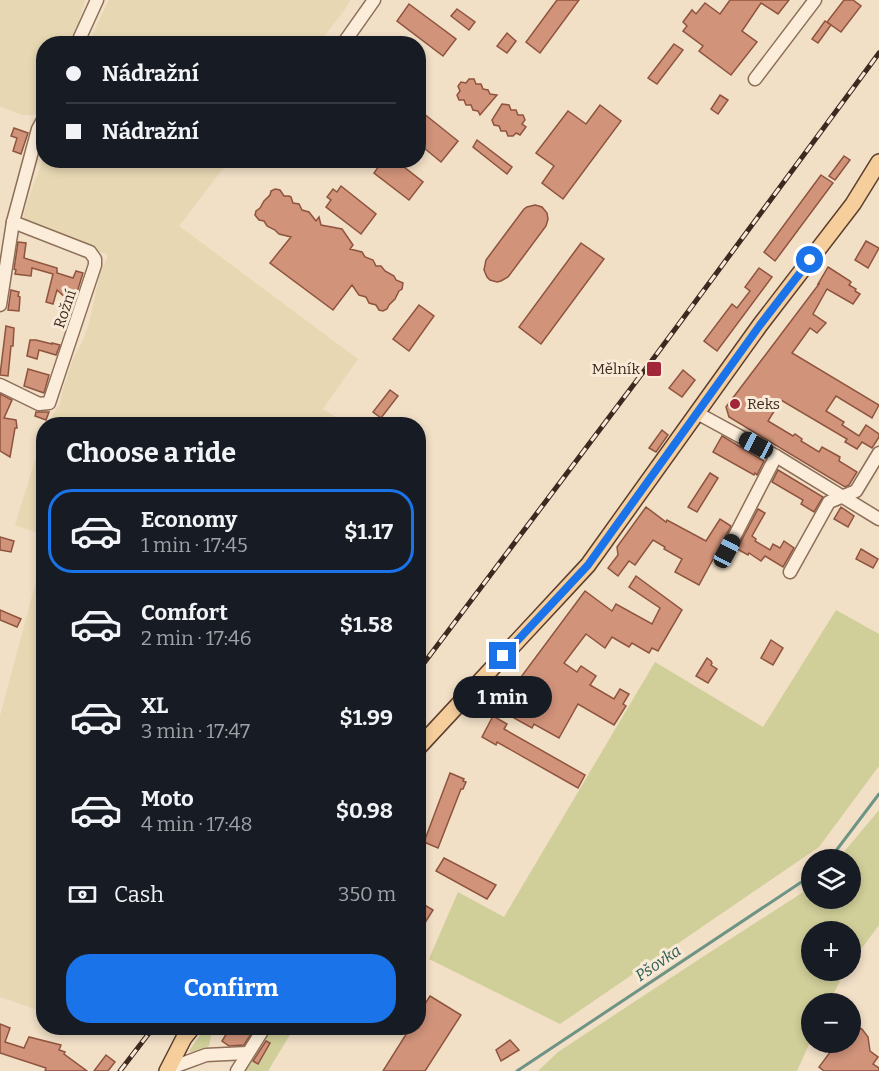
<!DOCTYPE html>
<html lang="en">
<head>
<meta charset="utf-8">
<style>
	body { margin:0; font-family:Bitter,serif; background:#20242c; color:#f1f3f6; height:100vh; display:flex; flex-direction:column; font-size:22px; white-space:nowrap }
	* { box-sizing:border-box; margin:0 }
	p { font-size:20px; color:#9ea1a6 }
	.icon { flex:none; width:33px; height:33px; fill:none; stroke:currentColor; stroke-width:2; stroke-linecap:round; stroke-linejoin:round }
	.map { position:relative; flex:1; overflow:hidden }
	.sheet { position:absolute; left:36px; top:417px; width:390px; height:618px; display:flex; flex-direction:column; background:#171b24; border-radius:24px; box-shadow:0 3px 9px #0003 }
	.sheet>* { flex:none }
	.hud { position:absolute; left:36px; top:36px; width:390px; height:132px; border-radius:24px; box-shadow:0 3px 9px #0003; display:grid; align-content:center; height:132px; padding:0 30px; background:#171b24 }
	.tools { position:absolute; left:801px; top:849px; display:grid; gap:12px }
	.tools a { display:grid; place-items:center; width:60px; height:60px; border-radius:50%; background:#171b24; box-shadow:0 3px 9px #0003; font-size:30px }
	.end { position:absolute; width:27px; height:27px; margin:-14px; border:8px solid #1a73e8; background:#fff; box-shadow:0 0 0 3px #fff }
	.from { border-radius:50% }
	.bubble { position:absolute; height:42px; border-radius:21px; background:#171b24; box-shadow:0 3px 9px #0003; font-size:20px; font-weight:700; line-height:42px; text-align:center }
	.car { position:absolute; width:18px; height:36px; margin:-18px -9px; border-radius:8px; box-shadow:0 0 4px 2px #0007; background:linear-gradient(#222 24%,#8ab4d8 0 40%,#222 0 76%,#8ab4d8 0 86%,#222 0) }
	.hud b { display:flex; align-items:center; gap:21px; height:57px; font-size:22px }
	.hud b+b { border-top:2px solid #363941 }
	.hud i { width:15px; height:15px; background:#f1f3f6 }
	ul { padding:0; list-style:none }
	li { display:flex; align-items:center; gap:18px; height:84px; margin:0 12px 9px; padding:0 18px; border:3px solid transparent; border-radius:24px }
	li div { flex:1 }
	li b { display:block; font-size:22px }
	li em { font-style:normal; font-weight:700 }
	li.active { border-color:#1a73e8 }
	li>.icon { width:54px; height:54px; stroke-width:1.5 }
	h2 { padding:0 30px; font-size:27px; line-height:72px }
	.pay { display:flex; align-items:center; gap:15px; height:66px; padding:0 30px; font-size:22px }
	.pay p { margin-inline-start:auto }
	.primary-button { display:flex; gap:12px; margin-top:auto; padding:12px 30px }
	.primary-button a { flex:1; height:69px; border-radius:24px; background:#1a73e8; color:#fff; font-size:24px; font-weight:700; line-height:69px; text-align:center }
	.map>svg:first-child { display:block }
	.farmland { fill:#e7d8b3 }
	.green { fill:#d0cf99 }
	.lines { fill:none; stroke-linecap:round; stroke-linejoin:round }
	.stream { stroke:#6d9485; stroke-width:3 }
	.building { fill:#d1937a; stroke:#8f543e; stroke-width:1.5 }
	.minor-casing { stroke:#8e6f5a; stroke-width:15 }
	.major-casing { stroke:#5c3e2e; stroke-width:18 }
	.minor { stroke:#fbedda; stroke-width:12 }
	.major { stroke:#f5ce9c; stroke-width:15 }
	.rail-casing { stroke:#3d291f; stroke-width:5 }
	.rail { stroke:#f8ead6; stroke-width:3; stroke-dasharray:9; stroke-linecap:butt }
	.route { stroke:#1a73e8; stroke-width:8 }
	.poi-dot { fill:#a12637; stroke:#f8ead6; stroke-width:2 }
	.labels { text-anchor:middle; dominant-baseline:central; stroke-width:6; stroke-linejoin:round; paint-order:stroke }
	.street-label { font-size:15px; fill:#3d291f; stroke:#f8ead6 }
	.poi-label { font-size:15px; fill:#3d291f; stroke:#f8ead6; text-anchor:end }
	.water-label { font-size:16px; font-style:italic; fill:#2d5e54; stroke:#f8ead6 }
</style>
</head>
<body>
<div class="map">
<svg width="879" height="1071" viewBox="0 0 879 1071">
	<rect width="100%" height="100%" fill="#f1dfc6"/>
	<g class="farmland">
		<path d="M0,0H85L79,22L69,43L44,44L43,103L41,110L33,115H22L0,106Z"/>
		<path d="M109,0H350L346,8L319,43H88Z"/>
		<path d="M43,160L229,161L179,226L358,359L323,409L347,424H47L60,404L63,389L74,357L83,340L89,324L100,273L107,258V254L88,248L29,223L24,218V214L27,202Z"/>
		<path d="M43,434L44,535H43L15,525Z"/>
		<path d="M43,555L44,1008L41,1011L0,997V716Z"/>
	</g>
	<g class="green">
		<path d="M836,610L879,634V766L819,847L560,1024L429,959L458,892L504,917L655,662L763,727Z"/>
		<path d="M879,810V925L851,963L850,932H812V970L845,971L829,1003L812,1004L811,1040L797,1071H538L558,1052L701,958L811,887L812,898H850V860L838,859Z"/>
		<path d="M205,1028H217L211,1036L209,1046L192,1052L189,1051Z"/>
		<path d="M272,1028H294L268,1071H244L251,1060L258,1063L270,1044L264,1040Z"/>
	</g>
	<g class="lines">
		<g class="stream">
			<path d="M829,860L879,794"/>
			<path d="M517,1071L812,875"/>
		</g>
	</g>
	<g class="building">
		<path d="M557,0H579L540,53L526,42Z"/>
		<path d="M730,0H789L778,14L761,3L742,31L757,42L731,75L699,51L703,46L683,31L687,26L683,22L692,10L696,14L705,3L720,14Z"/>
		<path d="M844,0H853L861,6L841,32L827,22Z"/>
		<path d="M409,4L456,39L443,56L397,21Z"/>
		<path d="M457,9L475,22L469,30L451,16Z"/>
		<path d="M825,21L831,25L818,43L812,39Z"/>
		<path d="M507,33L516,41L507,53L497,46Z"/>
		<path d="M674,44L683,50L657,84L648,78Z"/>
		<path d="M469,79H474L476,84H481L483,89L488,90L490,94L497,95L480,115L478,111L473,110L471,105H466L464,100H459L457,95L460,91L458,86L461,82L466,83Z"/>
		<path d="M720,95L728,100L718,114L711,109Z"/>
		<path d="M502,104L509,105L511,110H516L518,115H523L525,120L522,124L526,127L520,135L516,133L513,136H508L506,131H501L499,126L494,125L492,120Z"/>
		<path d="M600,105L621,121L563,199L542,183L554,166L536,153L568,111L586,124Z"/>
		<path d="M418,109L458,141L441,162L418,143Z"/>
		<path d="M14,128L28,133L21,154L13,151L17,138L11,136Z"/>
		<path d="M477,140L512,167L507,174L473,147Z"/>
		<path d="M844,156L850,160L835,180L829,176Z"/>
		<path d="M383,160H395L423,182L409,200L374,173Z"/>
		<path d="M821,175L833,183L775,261L764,252Z"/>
		<path d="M341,186L376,214L361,234L326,207L331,200L327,197L333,189L337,192Z"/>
		<path d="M275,189L280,190L284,196H289L291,197L293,203L299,204L302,210L309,212L316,221L319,217L321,225L342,229L353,245L350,249L362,252L365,257L373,260L376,266H381L385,271L394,276L396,280L403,283L402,289L399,291L395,299L389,305L387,309L383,311L379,310L376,305L369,303L366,297L359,295L352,285L333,310L270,263L291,237L279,234L275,230L267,226L264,221L259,220L255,215L256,211L260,208L264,201L270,195L271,191Z"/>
		<path d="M535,205L542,207L547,213L548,219L546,226L508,277L501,281L497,282L490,280L487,277L484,270L486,260L524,209L527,207Z"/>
		<path d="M866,241L879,248L868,268L855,260Z"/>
		<path d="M18,242L26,243L24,258L57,268V273L73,278L76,271L83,273L74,302L67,299L57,290L53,304L46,302L53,274L32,268L31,276L15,274L16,270L14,269Z"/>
		<path d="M581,243L604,259L541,344L519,327Z"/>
		<path d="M828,267L850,281L851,282L849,285L856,289L855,291L860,294L853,304L827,289L813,314L826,323L817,333L810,328L792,353L879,405L872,418L836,396L826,411L844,422L842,425L859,436L866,425L879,434V437L872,448L862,442L857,449L845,442L847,439L781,400L768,421L793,436L795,434L802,439L801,441L819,452L822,447L840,457L839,461L857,472L849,485L845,487L729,417L726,407L819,284H818Z"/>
		<path d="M759,268L772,277L717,351L704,341L732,304L737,308L750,291L745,287Z"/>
		<path d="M11,290L19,292L18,296L20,297L19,311L8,310Z"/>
		<path d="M419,305L434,316L409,351L393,339Z"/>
		<path d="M6,326L14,328L13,346H11L8,376L0,375Z"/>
		<path d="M30,340H36L52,344V343L60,345L56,355L39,350L37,359L27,356Z"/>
		<path d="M28,369L49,375L44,393L24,386Z"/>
		<path d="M683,370L695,380L682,397L669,388Z"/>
		<path d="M390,390L398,396L381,418L373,412Z"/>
		<path d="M0,394L12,400L4,418L16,420L17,428H15L10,457L0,451Z"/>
		<path d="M36,412H49L46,420L35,416Z"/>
		<path d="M662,430L668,435L656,452L649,448Z"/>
		<path d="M722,436L764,461L757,475L755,473L754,475L713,452Z"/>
		<path d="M778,470L823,497L814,512L801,504L803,500L772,482Z"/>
		<path d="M710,473L718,478L697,512L688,507Z"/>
		<path d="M646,507L666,522L667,520L706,541L720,519L731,526L699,585L675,572L682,559L664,549L665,547L653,540L635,565L629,561L618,576L608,568L618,555L617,547Z"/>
		<path d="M841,507L854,516L848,527L834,519Z"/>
		<path d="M758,509L765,513L752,536L756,539L755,541L770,550L773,544L780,548L784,541L794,548L783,567L765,556L761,561L749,553L748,555L737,549Z"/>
		<path d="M0,537L14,541L11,552L0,550Z"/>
		<path d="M861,549L878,559L873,568L856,559Z"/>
		<path d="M636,576L682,610L658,651L652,648L649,653L632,643L629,647L612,637L605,648L586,634L564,663L577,672L581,666L596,676L590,685L614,699L620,689L629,694L623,704L626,706L614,725L578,704L559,738L534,724L532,728L507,714L510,709L503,704L506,701L504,700L585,591L612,611L616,604L652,624L660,608L629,587Z"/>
		<path d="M0,610L21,619L17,627L0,620Z"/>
		<path d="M771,640L783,648L773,665L761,658Z"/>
		<path d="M707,658L711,661L712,663L711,665L717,669L708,683L696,676Z"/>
		<path d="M493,716L507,724L504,729L585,775L578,788L497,742L496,745L482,737Z"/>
		<path d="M450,773L464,779L463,781L466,782L463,789H461L438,848L424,842Z"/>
		<path d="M444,858L496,885L487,899L436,871Z"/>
		<path d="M418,901L433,910L418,934Z"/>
		<path d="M430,996L461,1015L425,1071H383L410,1028H418V1015Z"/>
		<path d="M0,1024L10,1028L5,1042L24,1048L29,1037L61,1045L59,1050L65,1052L64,1054L87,1071H45L46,1068L0,1053Z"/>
		<path d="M850,1024L862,1029L868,1037L870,1051L878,1057L873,1064L879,1068V1071H824L819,1067L834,1047L835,1042H850Z"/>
		<path d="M230,1028H255L244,1045L229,1046L222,1041Z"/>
		<path d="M510,1040L519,1050L501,1061L496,1050Z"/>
		<path d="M266,1041L270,1043L258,1064L253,1061Z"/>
		<path d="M106,1055L115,1062L108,1071H94Z"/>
	</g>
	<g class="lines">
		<defs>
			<g id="minor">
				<path d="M77,44L97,0"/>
				<path d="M343,44L374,0"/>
				<path d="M755,79L815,0"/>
				<path d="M0,305L13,222L38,129L44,118"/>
				<path d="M0,385L39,404L49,403L95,265V259L90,252L13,222"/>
				<path d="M697,413L776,456L879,519"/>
				<path d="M727,551L776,456"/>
				<path d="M790,572L829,502L856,491L879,453"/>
				<path d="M168,1069L206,1055L247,1053"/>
				<path d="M237,1071L264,1028"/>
			</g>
			<g id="major">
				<path d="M418,748L588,565L760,325L853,204L879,162"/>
				<path d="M167,1071L184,1038L192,1028"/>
			</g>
		</defs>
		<use href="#minor" class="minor-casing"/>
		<use href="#major" class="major-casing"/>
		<use href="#minor" class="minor"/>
		<use href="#major" class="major"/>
		<defs>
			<g id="rail">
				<path d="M418,671L656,355L879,53"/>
				<path d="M120,1071L153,1028"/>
			</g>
		</defs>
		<use href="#rail" class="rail-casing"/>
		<use href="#rail" class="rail"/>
	</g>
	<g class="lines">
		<path class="route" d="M503,656L588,565L760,325L810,260"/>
	</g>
	<g class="poi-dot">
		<rect x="646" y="361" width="16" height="16" rx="3"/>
		<circle cx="735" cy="404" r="6"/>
	</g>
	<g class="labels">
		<g class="street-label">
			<text transform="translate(65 309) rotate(-71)">Rožní</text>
		</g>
		<g class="poi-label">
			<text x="640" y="369">Mělník</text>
			<text x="747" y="404" text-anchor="start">Reks</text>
		</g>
		<g class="water-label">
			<text transform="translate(658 963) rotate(-34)">Pšovka</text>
		</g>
	</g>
</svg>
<div class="tools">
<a><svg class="icon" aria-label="layers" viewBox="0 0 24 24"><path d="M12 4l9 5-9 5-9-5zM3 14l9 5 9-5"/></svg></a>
<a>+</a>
<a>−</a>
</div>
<i class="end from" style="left:810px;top:260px"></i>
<i class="end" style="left:503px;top:656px"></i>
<div class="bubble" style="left:453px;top:676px;width:99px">1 min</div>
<i class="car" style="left:756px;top:445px;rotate:298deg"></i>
<i class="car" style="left:727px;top:551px;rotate:28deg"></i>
<div class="hud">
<b><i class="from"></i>Nádražní</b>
<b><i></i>Nádražní</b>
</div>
<section class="sheet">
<h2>Choose a ride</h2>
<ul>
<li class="active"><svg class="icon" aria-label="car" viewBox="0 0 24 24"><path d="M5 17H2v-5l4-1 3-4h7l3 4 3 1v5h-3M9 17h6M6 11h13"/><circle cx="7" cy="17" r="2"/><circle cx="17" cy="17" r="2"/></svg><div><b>Economy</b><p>1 min · 17:45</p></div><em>$1.17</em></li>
<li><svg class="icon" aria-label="car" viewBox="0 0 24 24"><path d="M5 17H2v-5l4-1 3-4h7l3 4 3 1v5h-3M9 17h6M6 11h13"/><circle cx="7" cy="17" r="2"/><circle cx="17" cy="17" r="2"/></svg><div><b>Comfort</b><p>2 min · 17:46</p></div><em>$1.58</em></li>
<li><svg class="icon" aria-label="car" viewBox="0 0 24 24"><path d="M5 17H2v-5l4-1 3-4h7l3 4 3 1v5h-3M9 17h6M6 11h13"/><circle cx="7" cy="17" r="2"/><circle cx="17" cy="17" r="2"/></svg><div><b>XL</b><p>3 min · 17:47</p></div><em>$1.99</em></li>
<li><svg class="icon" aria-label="car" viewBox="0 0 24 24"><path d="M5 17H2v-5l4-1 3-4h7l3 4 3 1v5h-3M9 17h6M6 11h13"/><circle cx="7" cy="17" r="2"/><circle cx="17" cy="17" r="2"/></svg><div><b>Moto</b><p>4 min · 17:48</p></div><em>$0.98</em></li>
</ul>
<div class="pay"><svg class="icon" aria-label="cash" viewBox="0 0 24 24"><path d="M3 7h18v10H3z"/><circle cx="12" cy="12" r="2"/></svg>Cash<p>350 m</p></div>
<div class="primary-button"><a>Confirm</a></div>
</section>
</div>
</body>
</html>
